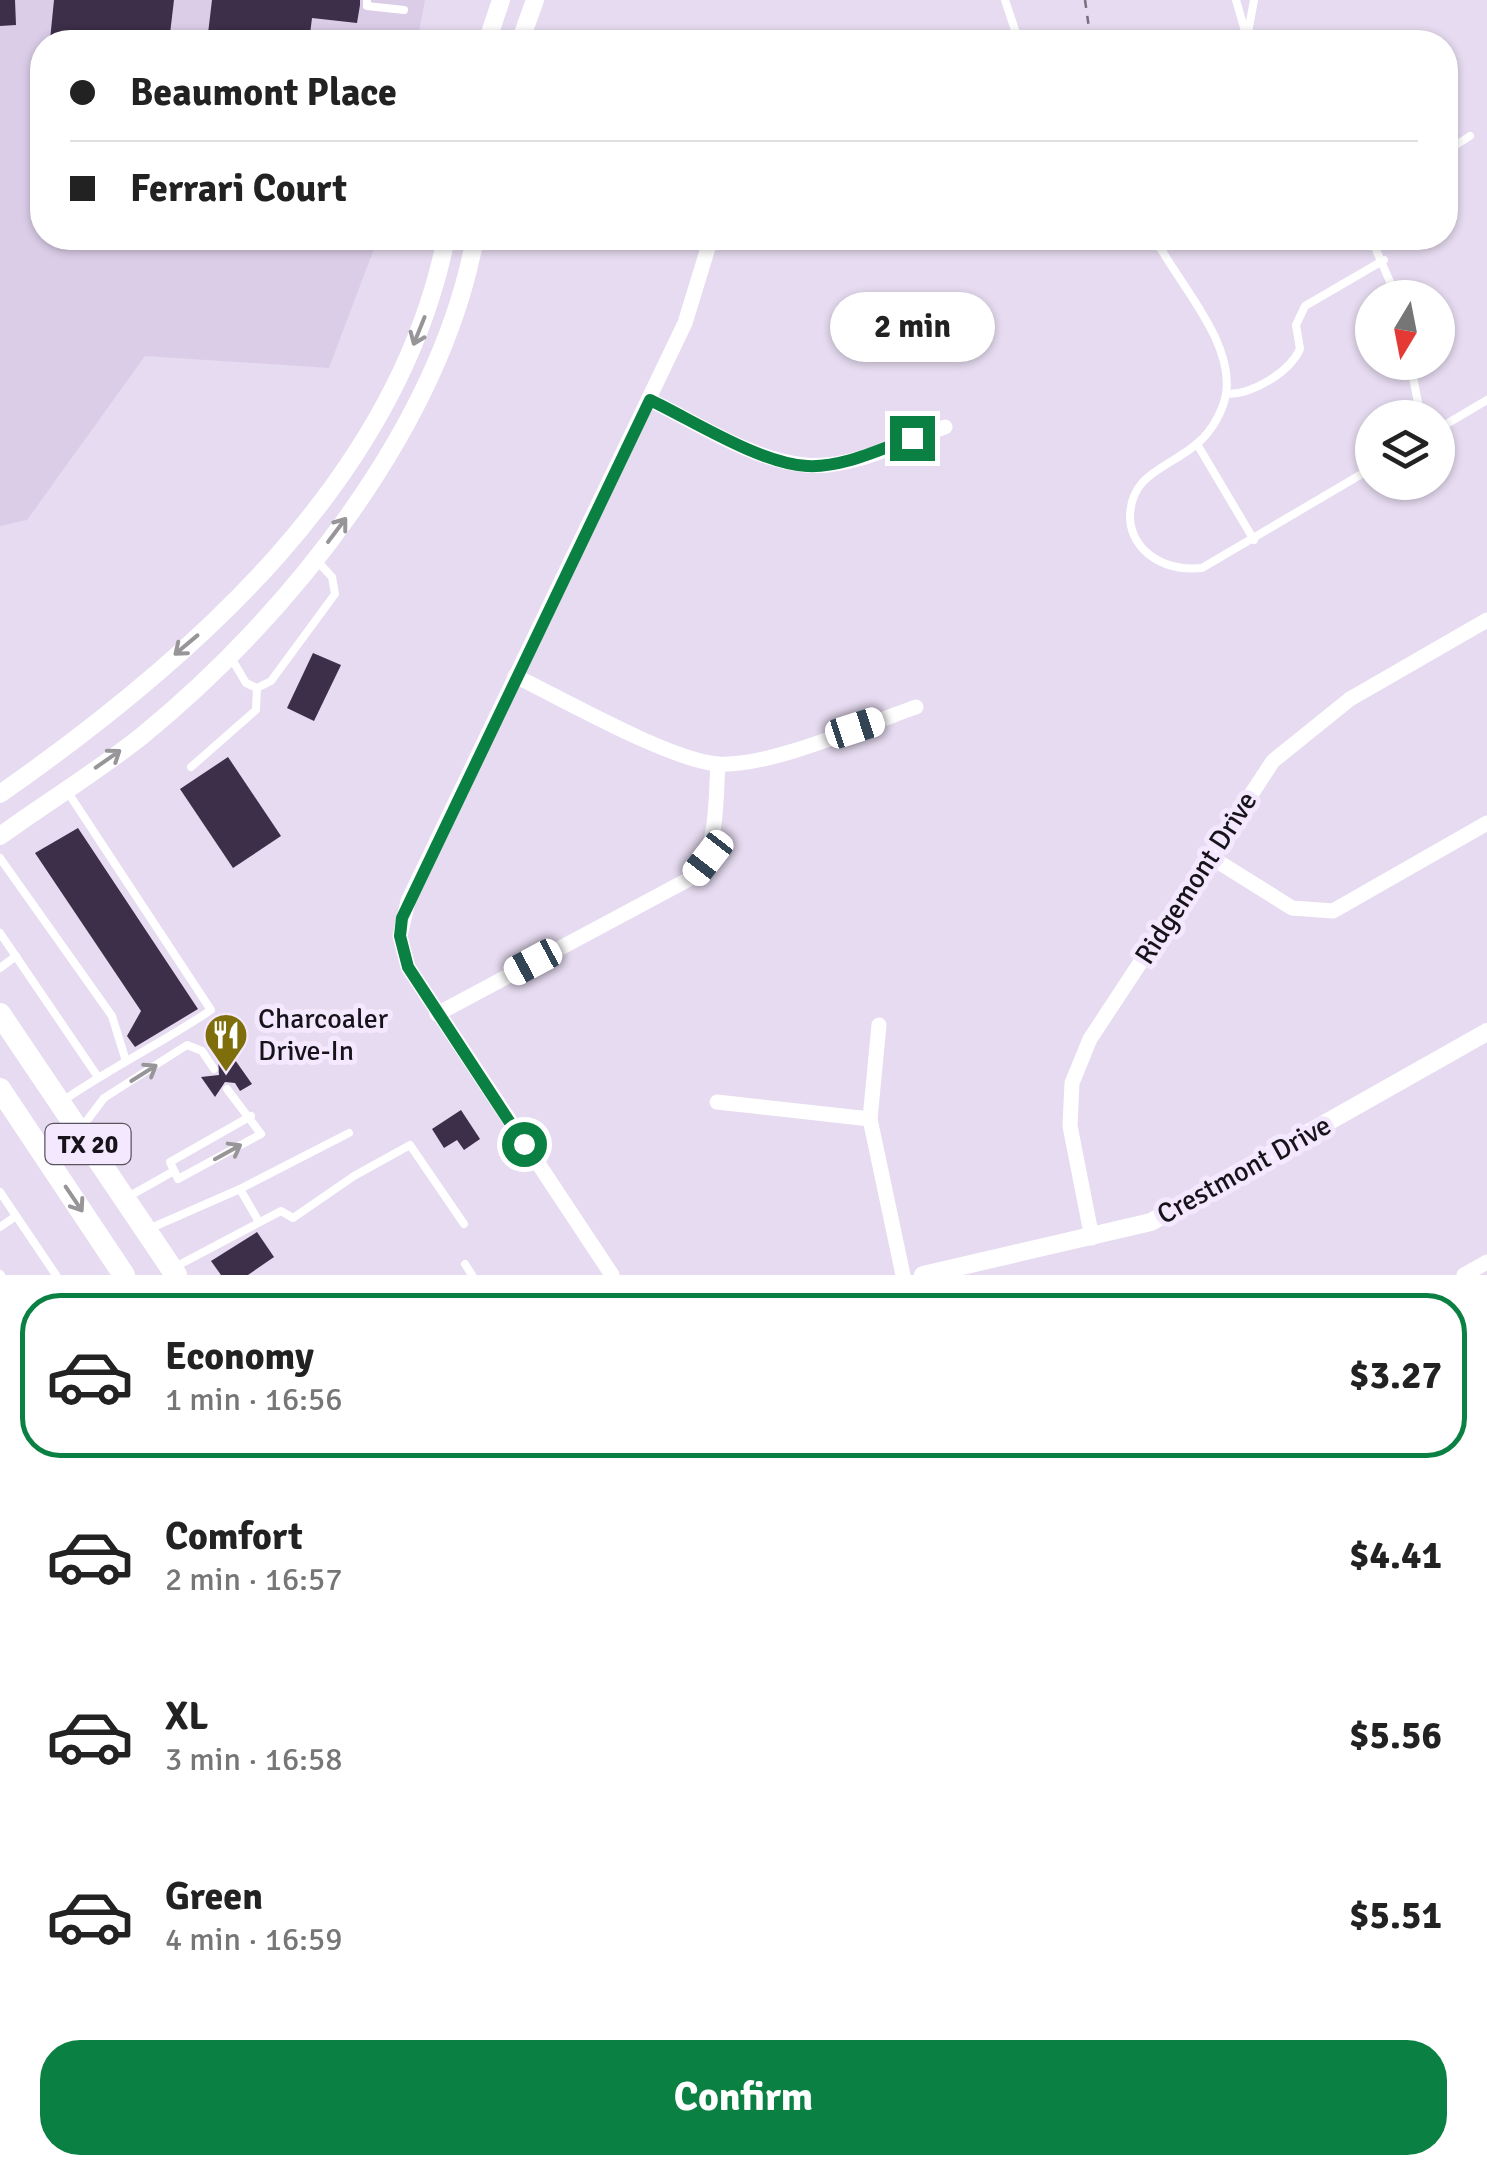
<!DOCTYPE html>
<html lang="en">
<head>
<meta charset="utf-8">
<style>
	body { margin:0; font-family:Signika,sans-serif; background:#f2f2f2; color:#222; height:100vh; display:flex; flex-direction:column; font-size:38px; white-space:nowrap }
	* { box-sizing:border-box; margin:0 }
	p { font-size:32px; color:#767676 }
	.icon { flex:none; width:55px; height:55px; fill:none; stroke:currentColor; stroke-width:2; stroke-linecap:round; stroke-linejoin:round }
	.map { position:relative; height:1275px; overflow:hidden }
	.sheet { display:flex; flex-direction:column; background:#fff; flex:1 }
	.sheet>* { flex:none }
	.banner { position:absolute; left:30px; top:30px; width:1428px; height:220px; border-radius:40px; box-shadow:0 2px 8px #0004; display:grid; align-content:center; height:220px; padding:0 40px; background:#fff }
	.needle { width:65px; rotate:190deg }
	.buttons { position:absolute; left:1355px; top:280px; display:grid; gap:20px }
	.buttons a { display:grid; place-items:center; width:100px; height:100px; border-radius:50%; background:#fff; box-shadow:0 2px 8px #0004; font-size:50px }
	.end { position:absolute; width:45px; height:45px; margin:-22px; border:12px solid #0b8043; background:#fff; box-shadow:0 0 0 5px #fff }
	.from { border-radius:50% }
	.bubble { position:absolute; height:70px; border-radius:35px; background:#fff; box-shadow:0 2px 8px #0004; font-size:32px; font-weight:800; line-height:70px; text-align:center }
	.car { position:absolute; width:30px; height:60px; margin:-30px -15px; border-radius:12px; box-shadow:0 0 8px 2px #0007; background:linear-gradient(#fff 24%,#345 0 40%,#fff 0 76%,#345 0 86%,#fff 0) }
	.banner b { display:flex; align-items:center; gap:35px; height:95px; font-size:38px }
	.banner b+b { border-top:2px solid #e0e0e0 }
	.banner i { width:25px; height:25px; background:#222 }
	ul { padding:18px 0 0; list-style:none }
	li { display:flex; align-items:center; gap:30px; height:165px; margin:0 20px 15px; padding:0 20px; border:5px solid transparent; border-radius:40px }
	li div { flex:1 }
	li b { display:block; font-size:38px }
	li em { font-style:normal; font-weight:800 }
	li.on { border-color:#0b8043 }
	li>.icon { width:90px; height:90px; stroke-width:1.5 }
	.action { display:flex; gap:20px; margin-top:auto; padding:20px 40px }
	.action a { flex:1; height:115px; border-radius:40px; background:#0b8043; color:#fff; font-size:40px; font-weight:800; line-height:115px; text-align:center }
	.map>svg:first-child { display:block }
	.built { fill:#dbcde8 }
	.building { fill:#3d2e49 }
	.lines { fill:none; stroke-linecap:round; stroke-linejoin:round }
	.path { stroke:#756e7c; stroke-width:2.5; stroke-dasharray:8 8; stroke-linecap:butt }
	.service { stroke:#fff; stroke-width:8 }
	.minor { stroke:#fff; stroke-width:15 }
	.tertiary { stroke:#fff; stroke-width:18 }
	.primary { stroke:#fff; stroke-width:22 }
	.oneway { stroke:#979598 }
	.route { stroke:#0b8043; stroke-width:12 }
	.labels { text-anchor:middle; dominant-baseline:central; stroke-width:10; stroke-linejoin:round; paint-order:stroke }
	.shield { fill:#f3e8fd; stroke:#59535e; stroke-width:2.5 }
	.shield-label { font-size:25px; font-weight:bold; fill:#17131a }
	.street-label { font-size:28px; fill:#17131a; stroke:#f3e8fd }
	.poi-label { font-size:28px; fill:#17131a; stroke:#f3e8fd; text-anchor:start }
</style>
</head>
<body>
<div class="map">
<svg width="1487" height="1275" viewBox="0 0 1487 1275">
	<rect width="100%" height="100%" fill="#e6dbf0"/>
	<path class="built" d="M0,0H425L417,42H42V238H378L329,368L145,356L27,520L0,526Z"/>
	<g class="building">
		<path d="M0,0H15L16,25L0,26Z"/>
		<path d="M54,0H174L169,42L50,40Z"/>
		<path d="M212,0H360V5L357,23L312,18L309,42H207Z"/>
		<path d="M313,653L341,665L314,721L287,708Z"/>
		<path d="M228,757L281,836L233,868L180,789Z"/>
		<path d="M78,828L198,1009L135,1047L127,1036L141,1011L35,853Z"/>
		<path d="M228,1050L252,1084L240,1091L235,1083L225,1082L215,1097L201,1077L219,1075L218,1058Z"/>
		<path d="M461,1110L480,1139L464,1150L457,1140L444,1148L432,1129Z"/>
		<path d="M257,1232L274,1257L248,1275H221L211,1261Z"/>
	</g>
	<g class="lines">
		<path class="path" d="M1085,0L1090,35L1097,42"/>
		<g class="service">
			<path d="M367,0V6L404,10"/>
			<path d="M1005,0L1019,42"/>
			<path d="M1236,0L1247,38L1254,0"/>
			<path d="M1445,152L1470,136"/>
			<path d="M1148,238L1161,249C1184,289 1234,345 1226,394C1223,411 1212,430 1200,441C1173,467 1131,471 1130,516C1130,530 1136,542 1145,551C1161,566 1181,570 1202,568L1372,468"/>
			<path d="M1371,238L1397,298"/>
			<path d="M1161,249L1179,238"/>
			<path d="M1410,362L1421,418"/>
			<path d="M1226,394C1251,395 1289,373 1300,349L1296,325L1305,306L1384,260"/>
			<path d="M1438,429L1487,400"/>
			<path d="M1197,444L1254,540"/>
			<path d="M230,656L246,683L257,688L271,681L335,594L332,577L317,561"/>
			<path d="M191,767L256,710L257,688"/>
			<path d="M0,858L112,1016L125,1058"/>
			<path d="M0,933L98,1077"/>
			<path d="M0,968L16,956"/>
			<path d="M227,1089L261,1134L178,1179L170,1162L251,1116"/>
			<path d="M64,1100C112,1067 162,1043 211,1010L67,791"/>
			<path d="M82,1127L104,1098L187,1045L202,1051L214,1069"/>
			<path d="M240,1189L259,1222"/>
			<path d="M0,1192L56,1275"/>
			<path d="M126,1198L174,1171"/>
			<path d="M0,1227L16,1216"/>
			<path d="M151,1228L240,1189L349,1133"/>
			<path d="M465,1264L472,1275"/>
			<path d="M175,1267L281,1211L293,1218L354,1176L410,1145L464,1224"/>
			<path d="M0,1274L1,1275"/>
		</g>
		<g class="minor">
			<path d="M650,400C697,423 752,460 805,465C851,470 903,441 945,427"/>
			<path d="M515,676C563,699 669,760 718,764C771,767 864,725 916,707"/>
			<path d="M1209,856L1292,908L1333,911L1487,823"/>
			<path d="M437,1014L693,877C719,844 715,805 718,764"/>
			<path d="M879,1025L870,1119L903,1275"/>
			<path d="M717,1102L870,1119"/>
			<path d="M1092,1238L1070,1126L1072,1083L1090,1039L1273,761L1350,699L1487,620"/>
			<path d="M612,1275L408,967L400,936L408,901L685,323L711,238"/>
			<path d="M1464,1275L1487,1262"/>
		</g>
		<g class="tertiary">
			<path d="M487,42L501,0"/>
			<path d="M520,42L535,0"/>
			<path d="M0,794C193,659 398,479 446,238"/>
			<path d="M0,836C47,802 98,771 143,735C290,615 440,426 475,238"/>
			<path d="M923,1275L1151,1222L1487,1032"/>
		</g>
		<g class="primary">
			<path d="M0,1014L176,1275"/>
			<path d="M0,1089L124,1275"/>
		</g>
	</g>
	<defs><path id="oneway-shaft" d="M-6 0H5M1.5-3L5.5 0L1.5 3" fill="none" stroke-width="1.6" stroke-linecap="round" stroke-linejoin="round" transform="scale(2.5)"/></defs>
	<g class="oneway">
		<use href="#oneway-shaft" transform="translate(419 331) rotate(112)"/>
		<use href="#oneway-shaft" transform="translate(337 530) rotate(-53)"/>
		<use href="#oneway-shaft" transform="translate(186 645) rotate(140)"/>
		<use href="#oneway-shaft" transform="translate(108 759) rotate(-35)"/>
		<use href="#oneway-shaft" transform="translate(144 1073) rotate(-32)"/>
		<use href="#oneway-shaft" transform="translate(228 1152) rotate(-29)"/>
		<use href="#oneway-shaft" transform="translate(74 1199) rotate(56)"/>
	</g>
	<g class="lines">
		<path class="route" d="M524,1144L408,967L400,936L402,918L650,400C694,421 759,463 807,466C843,468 880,449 912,438"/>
	</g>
	<defs>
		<symbol id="restaurant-pin" viewBox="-11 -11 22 30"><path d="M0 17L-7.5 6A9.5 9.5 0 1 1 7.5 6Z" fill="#7e6e0c" stroke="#f3e8fd"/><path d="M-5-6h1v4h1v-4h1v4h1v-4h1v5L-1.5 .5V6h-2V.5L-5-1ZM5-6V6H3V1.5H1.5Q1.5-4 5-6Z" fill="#fff"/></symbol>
	</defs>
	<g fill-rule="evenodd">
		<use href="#restaurant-pin" x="201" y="1010" width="50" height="68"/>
	</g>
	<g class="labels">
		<rect class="shield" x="45.5" y="1124" width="85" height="40" rx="8"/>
		<g class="shield-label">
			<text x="88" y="1144">TX 20</text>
		</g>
		<g class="street-label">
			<text transform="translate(1196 878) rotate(-57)">Ridgemont Drive</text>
			<text transform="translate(1244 1170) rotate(-29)">Crestmont Drive</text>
		</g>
		<g class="poi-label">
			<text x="258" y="1019">Charcoaler<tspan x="258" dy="32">Drive-In</tspan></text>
		</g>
	</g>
</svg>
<div class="buttons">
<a><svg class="needle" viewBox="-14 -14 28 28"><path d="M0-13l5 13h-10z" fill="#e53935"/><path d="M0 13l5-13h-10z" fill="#767676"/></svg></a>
<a><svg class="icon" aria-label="layers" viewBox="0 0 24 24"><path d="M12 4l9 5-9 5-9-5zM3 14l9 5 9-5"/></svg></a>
</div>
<i class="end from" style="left:524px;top:1144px"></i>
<i class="end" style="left:912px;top:438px"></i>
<div class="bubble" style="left:830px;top:292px;width:165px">2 min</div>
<i class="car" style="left:855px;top:728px;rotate:72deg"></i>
<i class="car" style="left:708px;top:858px;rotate:218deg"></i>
<i class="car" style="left:533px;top:962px;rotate:242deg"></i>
<div class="banner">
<b><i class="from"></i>Beaumont Place</b>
<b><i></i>Ferrari Court</b>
</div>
</div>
<section class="sheet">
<ul>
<li class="on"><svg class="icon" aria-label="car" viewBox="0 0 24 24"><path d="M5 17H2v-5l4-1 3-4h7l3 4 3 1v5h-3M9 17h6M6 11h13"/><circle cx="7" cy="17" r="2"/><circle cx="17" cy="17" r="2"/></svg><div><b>Economy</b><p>1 min · 16:56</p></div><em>$3.27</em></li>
<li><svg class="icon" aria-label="car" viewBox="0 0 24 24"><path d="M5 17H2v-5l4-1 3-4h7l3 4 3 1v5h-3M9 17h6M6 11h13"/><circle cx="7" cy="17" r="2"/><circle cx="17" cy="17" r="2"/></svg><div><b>Comfort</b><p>2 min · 16:57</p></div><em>$4.41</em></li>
<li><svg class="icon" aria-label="car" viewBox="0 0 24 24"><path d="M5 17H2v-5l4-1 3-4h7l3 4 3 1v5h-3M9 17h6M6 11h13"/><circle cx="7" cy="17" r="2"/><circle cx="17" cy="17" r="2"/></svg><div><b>XL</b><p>3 min · 16:58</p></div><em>$5.56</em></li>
<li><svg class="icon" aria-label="car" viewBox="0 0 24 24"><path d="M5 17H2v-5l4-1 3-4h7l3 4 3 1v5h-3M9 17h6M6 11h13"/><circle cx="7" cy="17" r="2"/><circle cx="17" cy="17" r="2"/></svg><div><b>Green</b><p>4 min · 16:59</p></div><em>$5.51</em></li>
</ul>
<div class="action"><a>Confirm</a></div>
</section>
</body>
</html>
